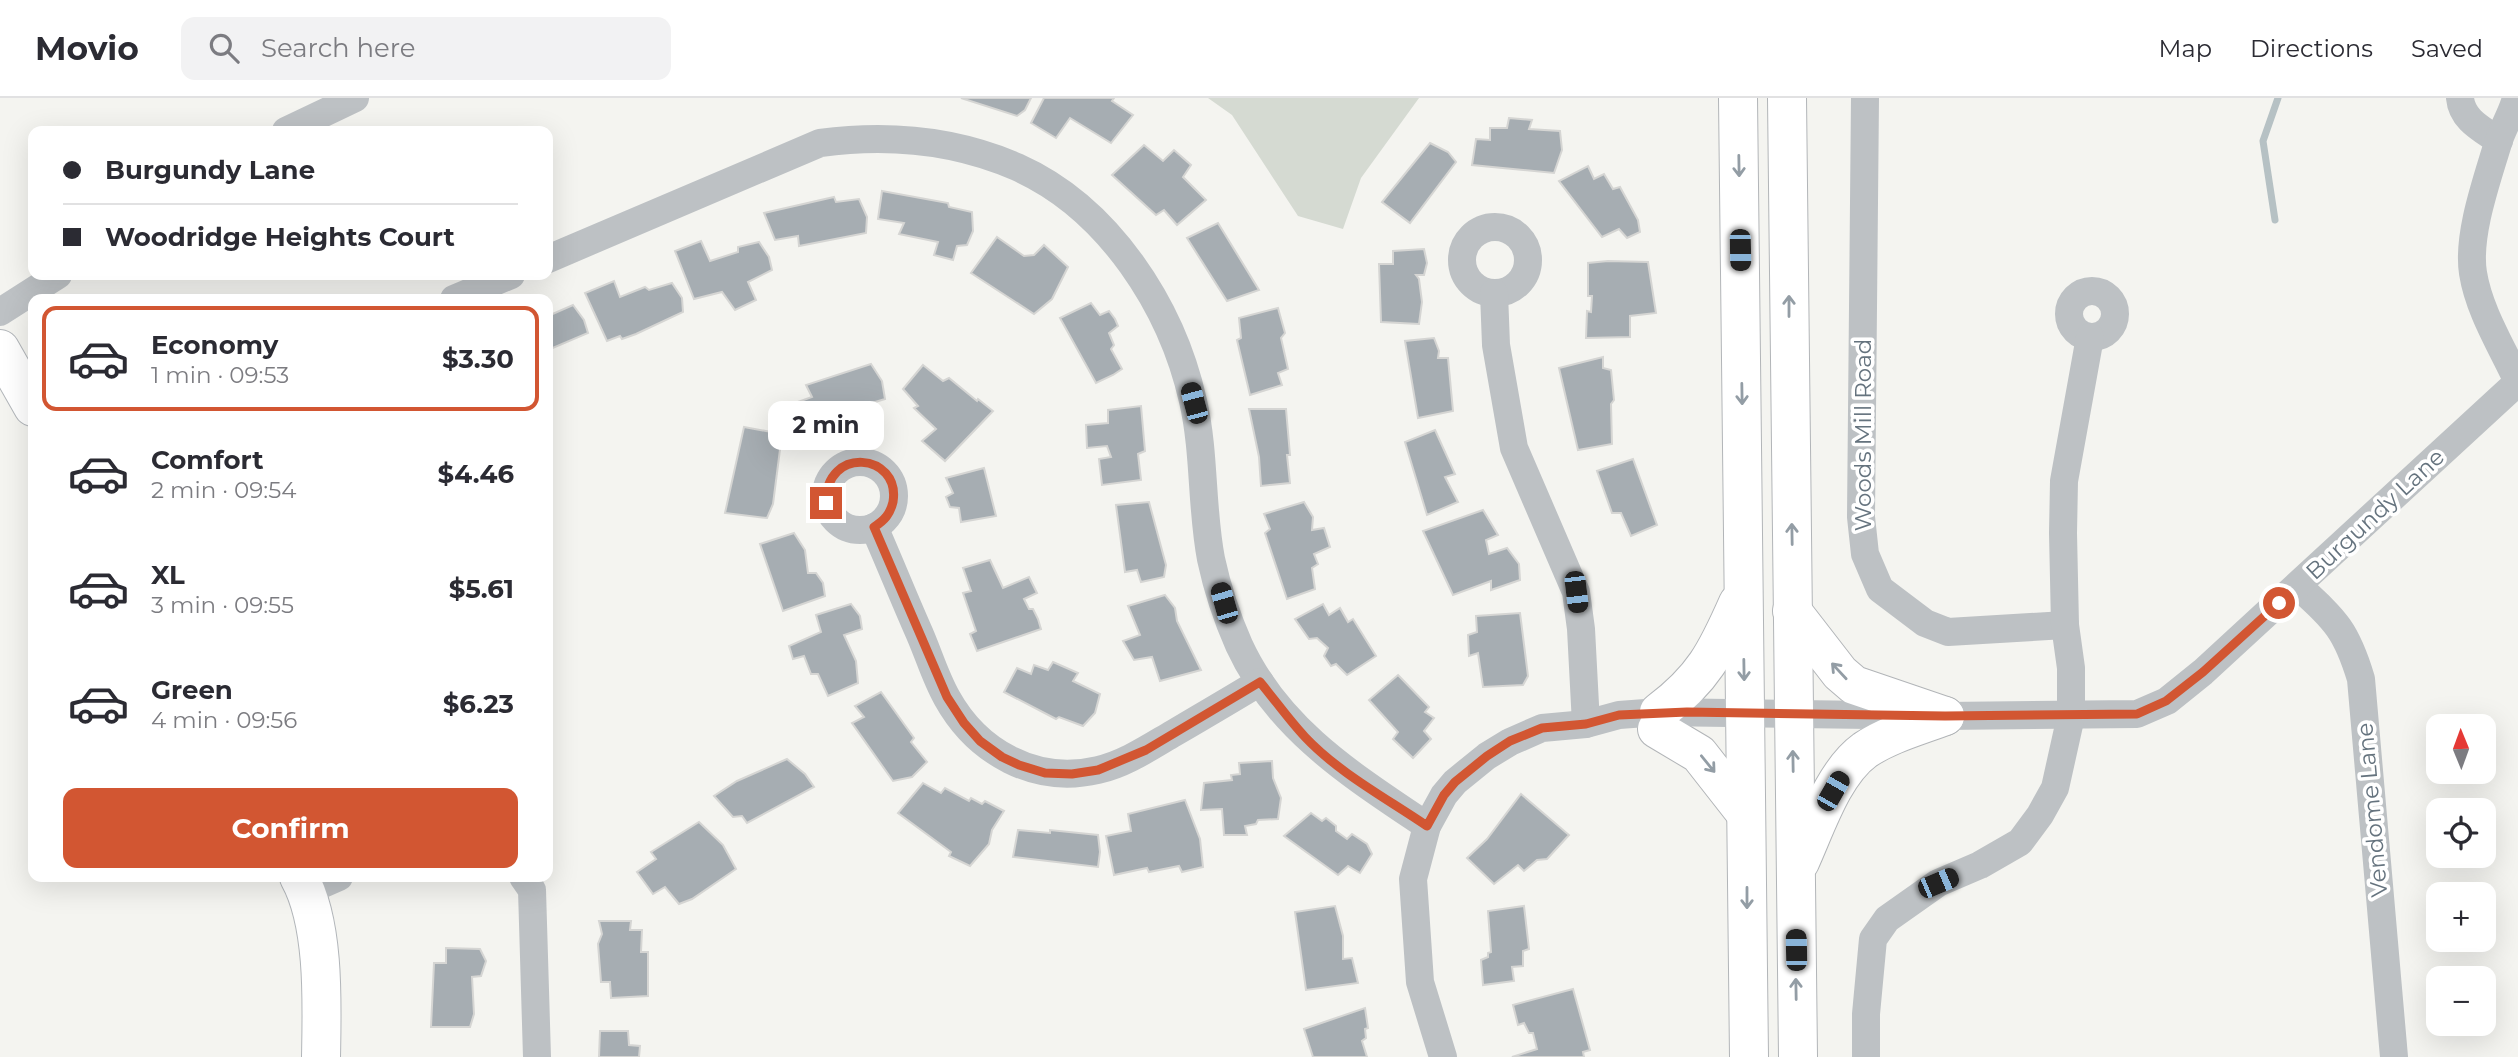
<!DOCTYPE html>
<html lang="en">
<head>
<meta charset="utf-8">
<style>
	body { margin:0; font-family:Montserrat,sans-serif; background:#f2f2f3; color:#2b2b33; height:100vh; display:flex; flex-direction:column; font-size:26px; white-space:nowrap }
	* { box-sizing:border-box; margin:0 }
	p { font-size:23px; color:#7c7c81 }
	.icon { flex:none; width:38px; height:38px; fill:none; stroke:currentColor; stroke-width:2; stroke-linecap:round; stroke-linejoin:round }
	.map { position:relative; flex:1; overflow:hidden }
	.side { position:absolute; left:28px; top:196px; width:525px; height:588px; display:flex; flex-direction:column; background:#fff; border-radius:14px; box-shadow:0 7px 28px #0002 }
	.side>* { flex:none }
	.hud { position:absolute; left:28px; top:28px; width:525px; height:154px; border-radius:14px; box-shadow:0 7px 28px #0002; display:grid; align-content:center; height:154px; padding:0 35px; background:#fff }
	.needle { width:46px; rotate:359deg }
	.buttons { position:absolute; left:2426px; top:616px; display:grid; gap:14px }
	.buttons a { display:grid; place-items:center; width:70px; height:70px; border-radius:14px; background:#fff; box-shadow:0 7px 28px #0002; font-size:35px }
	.end { position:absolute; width:32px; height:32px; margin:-16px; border:9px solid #d25632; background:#fff; box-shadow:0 0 0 4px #fff }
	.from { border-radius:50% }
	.bubble { position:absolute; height:49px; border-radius:14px; background:#fff; box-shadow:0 7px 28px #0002; font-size:23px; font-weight:700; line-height:49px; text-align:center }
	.car { position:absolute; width:21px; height:42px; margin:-21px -10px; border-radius:9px; box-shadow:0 0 5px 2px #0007; background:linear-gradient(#222 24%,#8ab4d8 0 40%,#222 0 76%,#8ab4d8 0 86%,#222 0) }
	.hud b { display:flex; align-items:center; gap:24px; height:66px; font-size:26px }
	.hud b+b { border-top:2px solid #e1e1e2 }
	.hud i { width:18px; height:18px; background:#2b2b33 }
	ul { padding:12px 0 0; list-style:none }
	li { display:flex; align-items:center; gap:21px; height:105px; margin:0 14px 10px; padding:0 21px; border:4px solid transparent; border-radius:14px }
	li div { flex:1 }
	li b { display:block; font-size:26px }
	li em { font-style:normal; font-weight:700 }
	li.selected { border-color:#d25632 }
	li>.icon { width:63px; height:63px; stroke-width:1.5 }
	.button { display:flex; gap:14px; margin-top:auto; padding:14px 35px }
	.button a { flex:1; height:80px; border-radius:14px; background:#d25632; color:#fff; font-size:28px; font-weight:700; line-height:80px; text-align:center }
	header { display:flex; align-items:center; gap:42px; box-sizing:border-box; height:98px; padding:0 35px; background:#fff; border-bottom:2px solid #e1e1e2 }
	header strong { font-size:33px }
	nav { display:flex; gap:38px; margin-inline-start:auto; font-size:24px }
	.search { width:490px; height:63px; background:#f2f2f3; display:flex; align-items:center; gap:18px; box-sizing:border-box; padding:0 24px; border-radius:14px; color:#7c7c81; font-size:26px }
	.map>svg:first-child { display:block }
	.green { fill:#d5dad2 }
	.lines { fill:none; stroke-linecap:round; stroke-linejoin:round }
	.stream { stroke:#b6c1c4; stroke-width:7 }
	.building { fill:#a6adb2; stroke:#d5d5d3; stroke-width:2 }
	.secondary-casing { stroke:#b2b6ba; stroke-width:40 }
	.highway-casing { stroke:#b2b5b8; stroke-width:40 }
	.street { stroke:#bdc1c4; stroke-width:28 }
	.secondary { stroke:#fff; stroke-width:38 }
	.highway { stroke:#fff; stroke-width:38 }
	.oneway { stroke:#939da5 }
	.route { stroke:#d25632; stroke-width:9 }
	.labels { text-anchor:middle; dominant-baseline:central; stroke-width:7; stroke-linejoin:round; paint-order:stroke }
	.street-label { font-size:23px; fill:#65737e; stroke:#fff }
</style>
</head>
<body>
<header>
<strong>Movio</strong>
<div class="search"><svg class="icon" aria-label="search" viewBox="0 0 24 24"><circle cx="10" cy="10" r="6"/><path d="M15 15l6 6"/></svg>Search here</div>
<nav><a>Map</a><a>Directions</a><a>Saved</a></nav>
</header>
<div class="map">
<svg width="2518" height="959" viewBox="0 0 2518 959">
	<rect width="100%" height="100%" fill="#f4f4f0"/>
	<path class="green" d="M1208,0H1419L1361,80L1343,131L1298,118L1232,17Z"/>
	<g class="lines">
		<path class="stream" d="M2275,122L2263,43L2278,0"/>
	</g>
	<g class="building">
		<path d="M961,0H1031L1025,12L1017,18Z"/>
		<path d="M1044,0H1114L1112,3L1133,17L1111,45L1070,20L1056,40L1031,25Z"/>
		<path d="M1509,20L1532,22L1529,31L1560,33L1562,52L1554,75L1472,67L1476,41L1490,42V30H1507Z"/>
		<path d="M1430,45L1448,54L1456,64L1410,125L1382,104Z"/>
		<path d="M1144,47L1163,63L1174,52L1191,67L1183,79L1206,102L1177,127L1164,112L1156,117L1112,77Z"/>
		<path d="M1588,68L1594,81L1604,76L1613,91L1620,89L1638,122L1640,134L1627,140L1619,131L1602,139L1559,83Z"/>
		<path d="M882,93L948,105L949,109L972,114L973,133L967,147L957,148L953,162L934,157L938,144L899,136L904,125L878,121Z"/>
		<path d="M834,99L836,104L859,101L867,119L866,135L799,148L798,138L775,142L764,115Z"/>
		<path d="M1218,125L1259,192L1227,203L1187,140Z"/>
		<path d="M997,139L1024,158L1034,157L1044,147L1068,169L1052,201L1034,216L971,175Z"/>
		<path d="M701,143L710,163L738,154V149L759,144L769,159L772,172L748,184L756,202L735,212L722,194L694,201L675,153Z"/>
		<path d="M1424,151L1427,165L1424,177H1416L1419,181L1422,204L1419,226L1381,224L1379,166H1393V153Z"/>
		<path d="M1608,163L1648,164L1656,215L1630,218V239L1586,240L1587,213L1591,214L1592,198H1588V165Z"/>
		<path d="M614,183L620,199L645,189L649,192L672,185L682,200L683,214L636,236L622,241L620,238L607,243L585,195Z"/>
		<path d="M1091,205L1100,217L1109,213L1115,221L1118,228L1109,235L1114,247L1111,251L1122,271L1113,277L1096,285L1060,220Z"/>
		<path d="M573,207L584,222L588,235L548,252V218Z"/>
		<path d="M1278,210L1285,235L1281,240L1288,271L1278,275L1282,287L1250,297L1237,242L1241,240L1239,220Z"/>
		<path d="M1434,240L1439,253L1438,260H1448L1453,313L1418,320L1405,243Z"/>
		<path d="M1603,259V270L1611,272L1614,302L1611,306L1612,346L1578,352L1559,270Z"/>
		<path d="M871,266L882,283L885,301L862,308L863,311L803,330L798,304L812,299L806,287Z"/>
		<path d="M923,267L943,283L949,280L977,303L978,301L993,313L945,363L922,343L936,331L914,310L918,308L903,291Z"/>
		<path d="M1141,308L1145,353L1138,356L1141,382L1102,387L1099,361L1111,359L1107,348L1087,350L1086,327L1108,325V312Z"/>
		<path d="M1249,311H1286L1290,357H1287L1290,385L1261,388L1259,359Z"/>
		<path d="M744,329L782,336L773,406L767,420L725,415Z"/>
		<path d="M1435,332L1455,376L1445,379L1458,404L1427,417L1405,344Z"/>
		<path d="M1633,361L1657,427L1631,438L1621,415H1612L1597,373Z"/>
		<path d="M984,370L996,418L961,424L959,410L950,409L946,399L953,395L946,380Z"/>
		<path d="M1149,404L1166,467L1164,479L1141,484L1137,472L1125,474L1116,407Z"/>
		<path d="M1304,404L1313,419L1312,432L1324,430L1330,449L1314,456L1318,466L1312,470L1315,491L1287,501L1265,435L1270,431L1264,416Z"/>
		<path d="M1483,412L1498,437L1486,442L1489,456L1507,450L1519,466L1520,482L1491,492V483L1453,497L1423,433Z"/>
		<path d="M794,435L805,452L808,475H816L823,485L825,498L783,513L760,446Z"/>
		<path d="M990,462L1003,490L1029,479L1037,495L1024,501L1029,511H1033L1038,521L1041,531L977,553L970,536L976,533L963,495L971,493L963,470Z"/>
		<path d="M1165,497L1175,510L1177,523L1201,572L1160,583L1152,559L1134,562L1123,543L1140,537L1128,508Z"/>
		<path d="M851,506L860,518L862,531L844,537L856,563L858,585L828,598L818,576H811L804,558L793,561L789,548L821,534L816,517Z"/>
		<path d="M1323,506L1329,517L1340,510L1348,524L1353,521L1376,558L1347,577L1336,566L1331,568L1324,558L1328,550L1317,540L1309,541L1295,521Z"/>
		<path d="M1520,515L1528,578L1523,587L1483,589L1478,555L1469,558L1468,537L1477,534L1476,518Z"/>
		<path d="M1053,564L1078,575L1073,583L1100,596L1095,615L1083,628L1059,619L1056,621L1004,594L1017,570L1031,576L1034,567L1048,572Z"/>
		<path d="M1398,577L1429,609L1425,614L1434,620L1424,633L1431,641L1413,660L1393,641L1398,634L1369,602Z"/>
		<path d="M881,594L914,640L911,644L927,664L912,679L893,683L852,625L864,619L855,608Z"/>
		<path d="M787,661L805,676L814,689L747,725L742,718L733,719L714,698L737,683Z"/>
		<path d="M1272,663L1273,680L1281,700L1278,721L1258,722L1256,726L1245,728L1247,737H1224L1222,711L1201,712L1204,685L1232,682L1231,677L1240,676L1239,665Z"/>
		<path d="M923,685L941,695L945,690L969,703L971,700L982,706L985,703L1004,713L992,732L989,746L970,768L949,758L951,754L898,715Z"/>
		<path d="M1521,696L1569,737L1547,761L1537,762L1524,773L1518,767L1494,786L1467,760L1487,741Z"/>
		<path d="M1185,702L1200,741L1203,769L1182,774L1179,768L1149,774L1147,770L1114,777L1106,738L1131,733L1128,716Z"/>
		<path d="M1311,715L1322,723L1326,720L1336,728V733L1347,741L1352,736L1367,746L1372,756L1360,775L1348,768L1338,777L1284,738Z"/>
		<path d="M699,724L723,747L736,771L692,801L679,806L665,789L653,796L637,774L656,761L651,754Z"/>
		<path d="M1018,732L1050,735V732L1098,737L1100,754L1098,769L1013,759Z"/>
		<path d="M1335,808L1343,838V861L1352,860L1358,885L1306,892L1295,814Z"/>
		<path d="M1524,808L1529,851L1523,853V868L1512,869L1514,883L1483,887L1481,862L1488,859V855L1491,854L1488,813Z"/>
		<path d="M599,823H631L630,832H642L641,854H648V898L611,900L610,884H601L598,846L602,836Z"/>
		<path d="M446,850L480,851L486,863L481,878L472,879L474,916L470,929H431L434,865H446Z"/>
		<path d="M1573,891L1590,952L1583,954L1584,959H1512L1537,951L1533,935H1529L1524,925L1518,927L1513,907Z"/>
		<path d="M1365,910L1368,930L1365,931L1366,940L1362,943L1367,959H1313L1304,931Z"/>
		<path d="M600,933H628L629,947L640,948L639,959H599Z"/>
	</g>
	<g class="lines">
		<defs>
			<g id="secondary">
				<path d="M0,251L33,309"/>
				<path d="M299,779C325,826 322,906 321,959"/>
			</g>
			<g id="highway">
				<path d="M1738,0L1749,959"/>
				<path d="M1787,0L1798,959"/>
				<path d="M1792,513L1840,575L1854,587L1945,618"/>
				<path d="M1659,614C1703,581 1716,555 1738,505"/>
				<path d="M1657,631L1699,656L1746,716"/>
				<path d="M1800,764C1816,729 1833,675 1865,652C1889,636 1919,628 1945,618"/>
			</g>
		</defs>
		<use href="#secondary" class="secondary-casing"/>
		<use href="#highway" class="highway-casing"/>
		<g class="street">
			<path d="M1865,0L1861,419L1865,456L1880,491L1925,525L1948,534L2065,527"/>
			<path d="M2460,0C2462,22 2482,31 2499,43"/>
			<path d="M2516,0C2512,16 2503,29 2498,45C2487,82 2467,137 2473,175C2479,213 2502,249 2518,284"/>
			<path d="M286,33L355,0"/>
			<circle cx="1495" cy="162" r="33"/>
			<path d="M548,161L820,45C887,36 955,42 1017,69C1109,110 1172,209 1193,303C1205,355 1201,409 1211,461C1217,489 1227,520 1239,547C1278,632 1353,678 1427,728"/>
			<circle cx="2092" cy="216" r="23"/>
			<path d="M1494,195L1496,247L1514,350L1576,494L1581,531L1586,626"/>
			<path d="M454,201L511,177"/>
			<path d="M0,214L58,177"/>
			<circle cx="860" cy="398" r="34"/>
			<path d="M874,429C889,463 903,498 918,532C928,554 935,579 947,600C977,654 1035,687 1098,672C1125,666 1150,649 1174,635C1203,618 1232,601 1260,584"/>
			<path d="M2298,488C2335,522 2346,531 2361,581L2394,959"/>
			<path d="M523,779L532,792L537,959"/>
			<path d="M307,793L339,779"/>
			<path d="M1443,959L1420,884L1413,781L1427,728L1444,697L1455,684L1487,658L1510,644L1542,630L1586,626L1619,617L1659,614L1945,618L2137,616L2167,603L2203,574L2518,284"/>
			<path d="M1866,959V916L1873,841L1887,821L1938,785L1980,767L2020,744L2040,717L2055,690L2071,618V570L2065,527L2063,435L2064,383L2090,239"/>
		</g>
		<use href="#secondary" class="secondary"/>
		<use href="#highway" class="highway"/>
	</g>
	<defs><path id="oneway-shaft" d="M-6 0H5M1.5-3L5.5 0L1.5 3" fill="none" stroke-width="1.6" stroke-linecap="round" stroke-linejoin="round" transform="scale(1.75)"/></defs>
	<g class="oneway">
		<use href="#oneway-shaft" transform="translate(1739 68) rotate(89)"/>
		<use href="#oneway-shaft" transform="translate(1789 208) rotate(-90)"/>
		<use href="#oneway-shaft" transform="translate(1742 296) rotate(89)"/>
		<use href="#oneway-shaft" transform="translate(1792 436) rotate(-91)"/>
		<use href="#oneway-shaft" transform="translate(1744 572) rotate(89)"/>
		<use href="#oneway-shaft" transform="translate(1839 573) rotate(-133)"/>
		<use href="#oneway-shaft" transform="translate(1793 663) rotate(-91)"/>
		<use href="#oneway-shaft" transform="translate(1708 666) rotate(51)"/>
		<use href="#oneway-shaft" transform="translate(1747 800) rotate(90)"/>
		<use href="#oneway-shaft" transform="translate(1796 891) rotate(-91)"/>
	</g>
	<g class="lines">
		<path class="route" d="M826,405C825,347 901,355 893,404C890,416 885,422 874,429L947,599L964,625L980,643L1002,659L1019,667L1045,675L1072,676L1098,672L1146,652L1260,584C1275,602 1289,622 1305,639C1339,675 1386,700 1427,728L1444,697L1455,684L1487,658L1510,643L1542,630L1586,626L1619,617L1687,614L1945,618L2137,616L2166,603L2203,574L2279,505"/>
	</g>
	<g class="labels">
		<g class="street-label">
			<text transform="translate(1863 337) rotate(-90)">Woods Mill Road</text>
			<text transform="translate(2375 416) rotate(-43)">Burgundy Lane</text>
			<text transform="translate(2372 712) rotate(-95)">Vendome Lane</text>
		</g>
	</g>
</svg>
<div class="buttons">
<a><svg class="needle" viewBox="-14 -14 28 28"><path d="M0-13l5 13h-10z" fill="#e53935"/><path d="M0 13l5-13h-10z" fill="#7c7c81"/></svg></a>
<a><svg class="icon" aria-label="locate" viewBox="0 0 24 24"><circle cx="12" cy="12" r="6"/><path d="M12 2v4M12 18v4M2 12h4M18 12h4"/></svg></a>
<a>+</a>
<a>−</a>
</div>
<i class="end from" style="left:2279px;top:505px"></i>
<i class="end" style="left:826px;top:405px"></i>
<div class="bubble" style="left:768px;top:303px;width:116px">2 min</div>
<i class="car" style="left:1740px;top:152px;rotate:179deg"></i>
<i class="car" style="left:1194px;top:305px;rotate:345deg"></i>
<i class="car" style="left:1576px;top:494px;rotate:173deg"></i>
<i class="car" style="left:1224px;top:505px;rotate:344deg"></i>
<i class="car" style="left:1833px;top:693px;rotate:30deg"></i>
<i class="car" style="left:1938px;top:785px;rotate:67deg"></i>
<i class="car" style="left:1796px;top:852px;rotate:359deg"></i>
<div class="hud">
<b><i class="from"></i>Burgundy Lane</b>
<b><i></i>Woodridge Heights Court</b>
</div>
<section class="side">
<ul>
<li class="selected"><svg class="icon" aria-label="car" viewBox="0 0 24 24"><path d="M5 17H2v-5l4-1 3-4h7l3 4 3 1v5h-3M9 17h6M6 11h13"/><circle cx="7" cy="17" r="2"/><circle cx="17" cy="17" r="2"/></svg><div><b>Economy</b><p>1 min · 09:53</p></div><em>$3.30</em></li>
<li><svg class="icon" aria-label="car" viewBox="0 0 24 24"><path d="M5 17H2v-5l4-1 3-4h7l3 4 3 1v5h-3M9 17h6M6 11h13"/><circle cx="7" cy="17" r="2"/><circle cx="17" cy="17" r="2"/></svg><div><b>Comfort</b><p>2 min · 09:54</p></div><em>$4.46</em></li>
<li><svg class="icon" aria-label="car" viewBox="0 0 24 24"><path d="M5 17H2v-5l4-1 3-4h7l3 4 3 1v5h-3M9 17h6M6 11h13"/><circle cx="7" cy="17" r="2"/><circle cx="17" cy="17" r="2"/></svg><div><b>XL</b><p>3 min · 09:55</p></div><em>$5.61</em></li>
<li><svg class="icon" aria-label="car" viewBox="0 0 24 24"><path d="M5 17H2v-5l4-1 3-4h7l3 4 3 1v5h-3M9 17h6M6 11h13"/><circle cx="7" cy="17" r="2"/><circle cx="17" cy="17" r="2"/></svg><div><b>Green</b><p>4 min · 09:56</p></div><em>$6.23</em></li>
</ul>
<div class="button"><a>Confirm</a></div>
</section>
</div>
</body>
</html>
